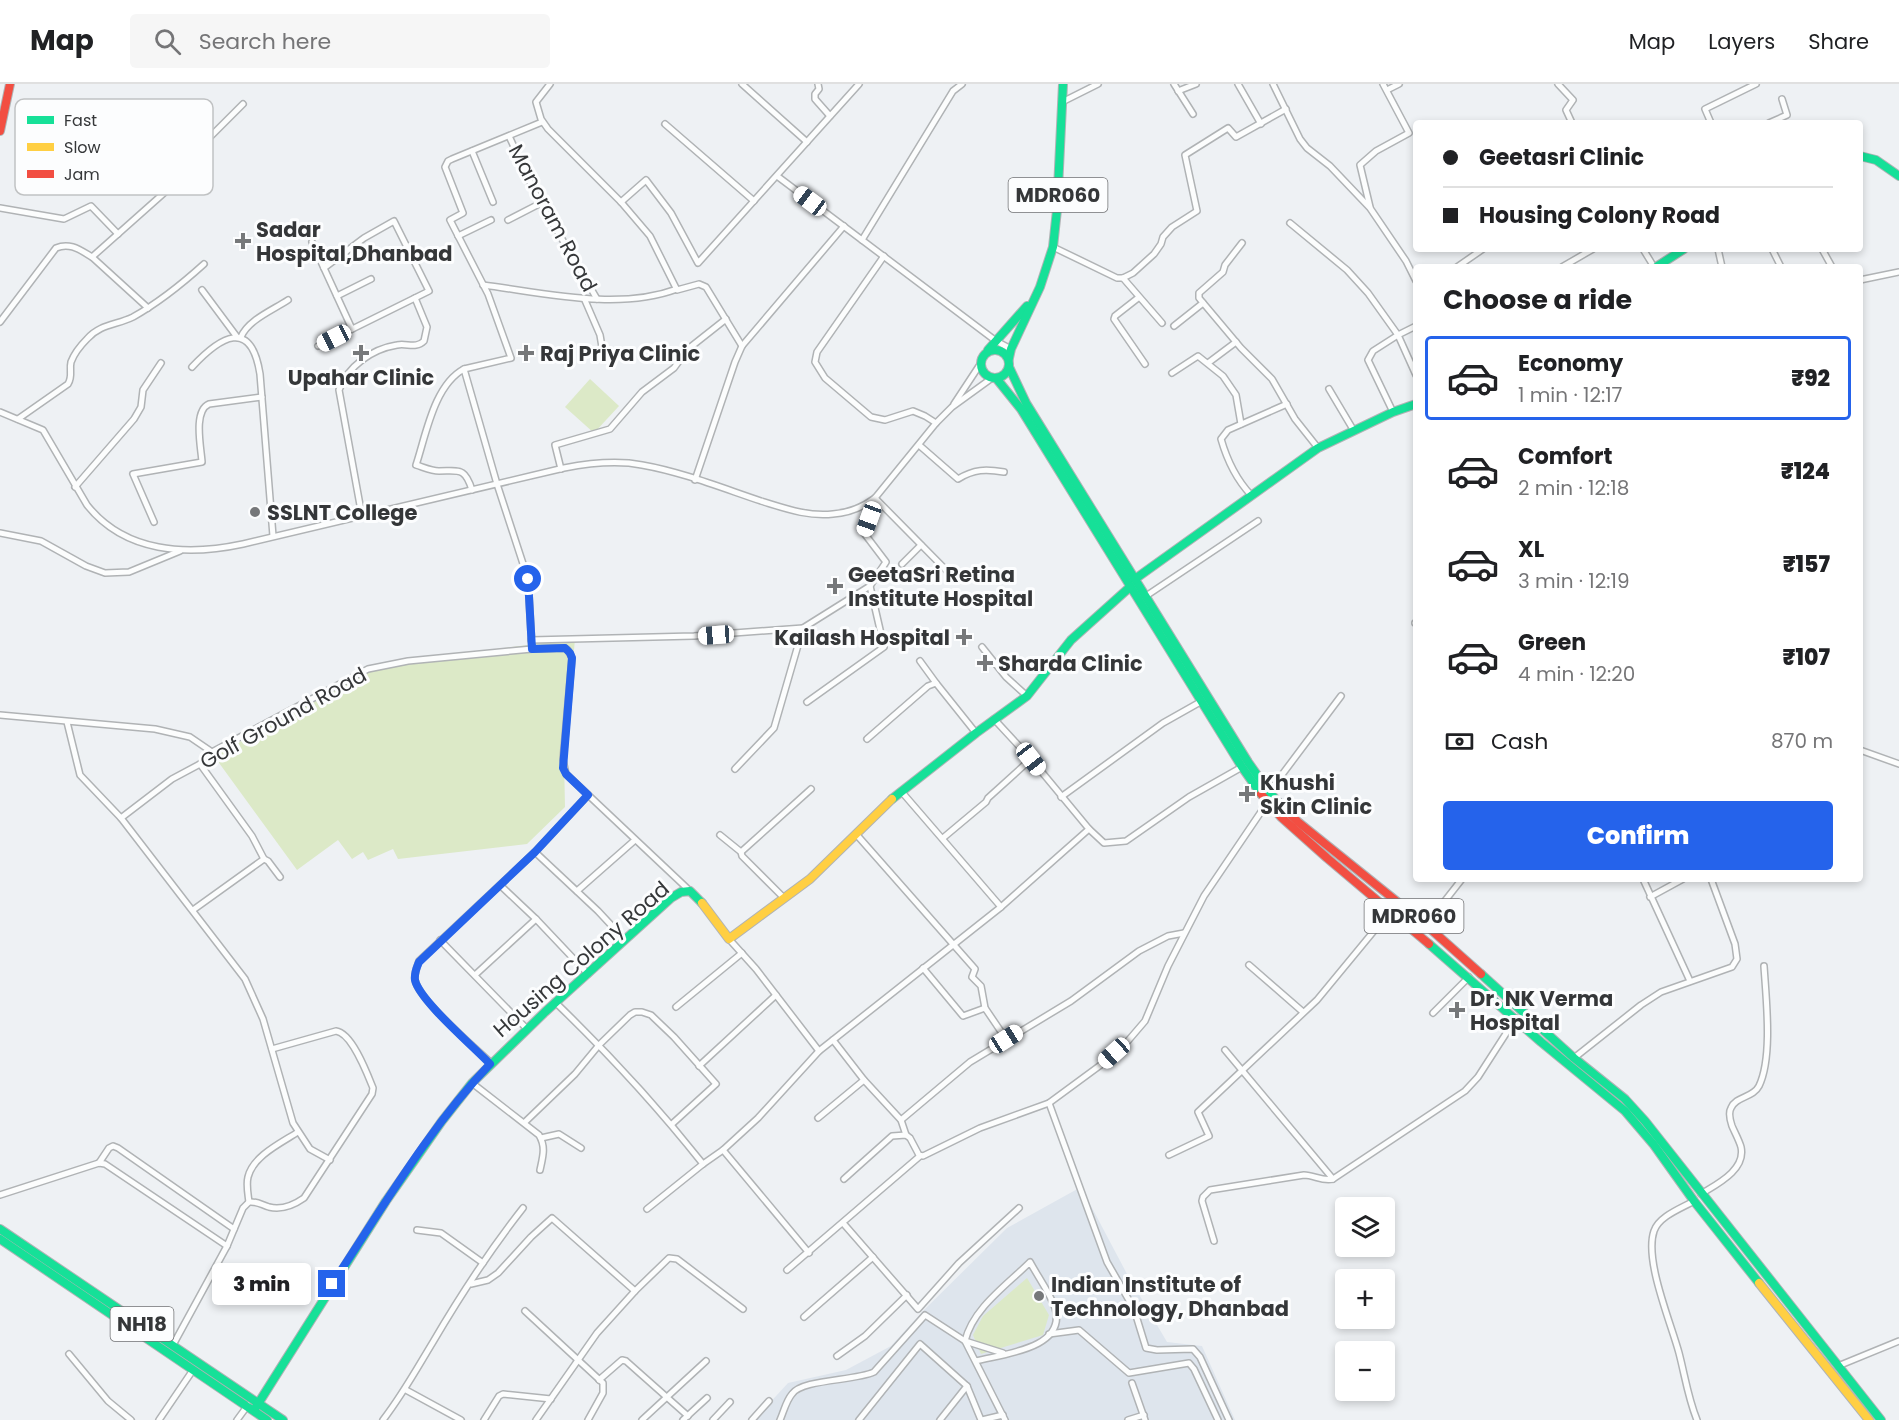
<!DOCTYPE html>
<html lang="en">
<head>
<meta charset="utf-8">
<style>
	body { margin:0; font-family:Poppins,sans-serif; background:#f6f6f6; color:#202124; height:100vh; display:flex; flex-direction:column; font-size:22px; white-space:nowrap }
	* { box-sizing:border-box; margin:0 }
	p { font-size:20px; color:#757577 }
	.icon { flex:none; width:33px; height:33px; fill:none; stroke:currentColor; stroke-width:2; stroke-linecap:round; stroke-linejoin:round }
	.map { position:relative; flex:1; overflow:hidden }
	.panel { position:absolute; left:1413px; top:180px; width:450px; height:618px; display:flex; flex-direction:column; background:#fff; border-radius:6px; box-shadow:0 3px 9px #0003 }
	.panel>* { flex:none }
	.banner { position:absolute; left:1413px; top:36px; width:450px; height:132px; border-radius:6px; box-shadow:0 3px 9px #0003; display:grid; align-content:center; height:132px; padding:0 30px; background:#fff }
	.fabs { position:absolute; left:1335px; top:1113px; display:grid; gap:12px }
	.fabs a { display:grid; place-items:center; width:60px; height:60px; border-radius:6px; background:#fff; box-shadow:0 3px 9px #0003; font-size:30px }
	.end { position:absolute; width:27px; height:27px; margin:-14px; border:8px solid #2563eb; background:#fff; box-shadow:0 0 0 3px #fff }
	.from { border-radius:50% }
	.bubble { position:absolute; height:42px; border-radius:6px; background:#fff; box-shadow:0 3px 9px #0003; font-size:20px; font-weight:800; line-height:42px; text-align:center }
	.car { position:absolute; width:18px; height:36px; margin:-18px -9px; border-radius:8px; box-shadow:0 0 4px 2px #0007; background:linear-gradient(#fff 24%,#345 0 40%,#fff 0 76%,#345 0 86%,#fff 0) }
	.banner b { display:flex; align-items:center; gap:21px; height:57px; font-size:22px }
	.banner b+b { border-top:2px solid #e0e0e0 }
	.banner i { width:15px; height:15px; background:#202124 }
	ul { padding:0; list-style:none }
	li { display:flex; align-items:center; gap:18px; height:84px; margin:0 12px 9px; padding:0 18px; border:3px solid transparent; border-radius:6px }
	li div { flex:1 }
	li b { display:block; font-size:22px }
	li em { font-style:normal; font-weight:800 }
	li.current { border-color:#2563eb }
	li>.icon { width:54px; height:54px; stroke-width:1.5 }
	h2 { padding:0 30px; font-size:27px; line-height:72px }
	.pay { display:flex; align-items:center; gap:15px; height:66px; padding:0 30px; font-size:22px }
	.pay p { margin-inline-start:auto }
	.cta { display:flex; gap:12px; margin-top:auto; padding:12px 30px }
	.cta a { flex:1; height:69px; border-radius:6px; background:#2563eb; color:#fff; font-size:24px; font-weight:800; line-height:69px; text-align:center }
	header { display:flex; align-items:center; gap:36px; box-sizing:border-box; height:84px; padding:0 30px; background:#fff; border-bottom:2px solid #e0e0e0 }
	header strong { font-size:28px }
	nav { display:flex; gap:33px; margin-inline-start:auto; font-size:21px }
	.search { width:420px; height:54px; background:#f6f6f6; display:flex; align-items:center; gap:15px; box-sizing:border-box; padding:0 21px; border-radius:6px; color:#757577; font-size:22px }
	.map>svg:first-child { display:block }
	.built { fill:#dee5ed }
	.green { fill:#dce9c7 }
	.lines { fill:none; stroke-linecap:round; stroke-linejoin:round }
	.street-casing { stroke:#b0b3b5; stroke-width:8 }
	.fast-casing { stroke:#b0b3b5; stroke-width:10 }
	.slow-casing { stroke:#b0b3b5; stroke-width:10 }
	.jam-casing { stroke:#b0b3b5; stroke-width:10 }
	.street { stroke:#fcfdfd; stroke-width:5 }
	.fast { stroke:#16e098; stroke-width:8 }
	.slow { stroke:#ffcf43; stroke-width:8 }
	.jam { stroke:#f24e42; stroke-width:8 }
	.route { stroke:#2563eb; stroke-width:8 }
	.poi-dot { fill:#76787a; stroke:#fcfdfe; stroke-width:2 }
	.labels { text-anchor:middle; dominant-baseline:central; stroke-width:6; stroke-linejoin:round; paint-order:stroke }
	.shield { fill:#fcfdfe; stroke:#717274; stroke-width:1.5 }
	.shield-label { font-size:20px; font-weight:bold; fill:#353739 }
	.street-label { font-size:21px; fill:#353739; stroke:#fcfdfe }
	.poi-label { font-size:21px; font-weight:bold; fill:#353739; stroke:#fcfdfe; text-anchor:start }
	.key { fill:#fcfdfe; stroke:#c0c2c3; stroke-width:1.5 }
	.key-label { font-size:16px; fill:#353739 }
</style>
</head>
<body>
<header>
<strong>Map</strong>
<div class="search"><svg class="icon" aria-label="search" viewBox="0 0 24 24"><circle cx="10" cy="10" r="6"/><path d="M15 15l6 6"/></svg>Search here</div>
<nav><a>Map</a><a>Layers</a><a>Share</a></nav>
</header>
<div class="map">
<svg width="1899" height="1336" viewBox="0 0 1899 1336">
	<rect width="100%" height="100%" fill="#eef1f4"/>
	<path class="built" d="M1081,1103L1127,1190L1167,1258L1202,1262L1235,1336H754L788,1299L846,1286L891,1262L924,1226L1007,1144Z"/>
	<g class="green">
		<path d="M590,295L619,322L594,349L565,323Z"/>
		<path d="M575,555L564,675L565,723L527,760L398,775L393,765L368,776L363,768L352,775L338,756L297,786L214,672L369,587L404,577Z"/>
		<path d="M1027,1194L1049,1231L1043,1251L981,1270L973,1251L983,1232Z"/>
	</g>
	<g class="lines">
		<defs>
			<g id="street">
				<path d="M550,0L536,18L541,35L548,45L621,118L650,152L677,206L699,200L706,203L742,262"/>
				<path d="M742,0L807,58"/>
				<path d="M818,0L819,5L815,10V15L830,32"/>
				<path d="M962,0L953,7L862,156L996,257L1011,265"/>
				<path d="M1174,0L1193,30"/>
				<path d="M1238,0L1261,40"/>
				<path d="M1273,0L1300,55L1307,64L1330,82L1370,124L1406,177L1416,197"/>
				<path d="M1558,0L1573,16L1566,26L1572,39"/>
				<path d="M1387,6L1399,0"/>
				<path d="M1178,7L1196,0"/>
				<path d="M1062,18L1098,0"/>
				<path d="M1711,39L1705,25L1756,0"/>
				<path d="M1769,39L1787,31L1782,15"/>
				<path d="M665,40L754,117"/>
				<path d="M509,52L534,107L597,215"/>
				<path d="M472,67L493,118"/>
				<path d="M777,92L862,156"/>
				<path d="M621,118L646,96L671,129L698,179L859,0"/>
				<path d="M1370,123L1360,81L1376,67L1409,49L1383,0"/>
				<path d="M0,124L64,135L91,122L118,150"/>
				<path d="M508,136L541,119"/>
				<path d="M1290,139L1347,186L1368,209L1398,251L1373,267L1368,276L1393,328"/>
				<path d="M458,152L491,136"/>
				<path d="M312,158L352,245"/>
				<path d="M1242,159L1225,181L1223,188L1199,209V214L1241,264L1272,295L1295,335L1318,364"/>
				<path d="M1053,163L1117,194H1123L1133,189L1154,170L1161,160L1163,153L1172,143L1197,127L1185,71L1228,44L1236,53L1286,25"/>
				<path d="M1643,165L1654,183"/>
				<path d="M1718,165L1722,183"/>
				<path d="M1772,165L1781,183"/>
				<path d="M1822,165L1832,183"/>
				<path d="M884,172L817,268L815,278L825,294L871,333L885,336L913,327L925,332L936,339"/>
				<path d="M92,173L148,224"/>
				<path d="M1457,183L1483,165"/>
				<path d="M1562,183L1593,165"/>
				<path d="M1123,194L1162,239"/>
				<path d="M1860,196L1899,188"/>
				<path d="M483,201C545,209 618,227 677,205"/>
				<path d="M202,206L237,253"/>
				<path d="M337,212L371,195"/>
				<path d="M584,214L600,251L604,275"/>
				<path d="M1138,214L1115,232L1114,235L1145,280"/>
				<path d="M0,238L56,164C70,158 80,166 92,173L191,85L206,57L243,20"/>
				<path d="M1174,242L1203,219"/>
				<path d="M1416,242L1398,251L1416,291"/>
				<path d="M241,253C248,236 273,226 288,216"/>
				<path d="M318,262L429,207L394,137L364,154L324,184"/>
				<path d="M1208,279L1236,258"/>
				<path d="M192,283C220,253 251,233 260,290L273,452"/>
				<path d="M464,285C434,301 426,351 416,381C423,383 431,387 439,387C459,387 465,383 472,406"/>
				<path d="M1172,289L1198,272L1223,292L1236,311L1241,340"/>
				<path d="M1329,305L1354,347"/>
				<path d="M954,320L981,279"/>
				<path d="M0,328L43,346L87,421C125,469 187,472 243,460L564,384C590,379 616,376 642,381C682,388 722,404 761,417C784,424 808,433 833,430C848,429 863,423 875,414L936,339L952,323L992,294"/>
				<path d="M18,335L68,300C73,292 69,286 71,278C74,270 81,261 87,255C100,240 117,241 133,233C158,219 183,199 204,180"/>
				<path d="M919,361L958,395C974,385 986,385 1004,388"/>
				<path d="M561,385L555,361L610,345L642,308L674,284L688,265L726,235"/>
				<path d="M695,396L735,278L742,262L844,142"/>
				<path d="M75,403L134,335L141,323L143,306L161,279"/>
				<path d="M1251,411C1236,395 1227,376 1221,355L1228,346L1287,320"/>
				<path d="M875,414L949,489"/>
				<path d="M362,432L339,306C348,282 372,265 397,261C407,259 416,265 424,257L427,243L415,214"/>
				<path d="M154,438L133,390L202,378C201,363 193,327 209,320L262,313"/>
				<path d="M0,449L41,457L86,482L105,489L129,488L180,467"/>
				<path d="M902,480L921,461"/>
				<path d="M1146,512L1258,437"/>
				<path d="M1415,539H1416"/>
				<path d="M531,556L694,552L803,544"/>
				<path d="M982,563L1006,593L1027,612"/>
				<path d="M532,565L528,495L497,400L464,285L511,274L488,210L450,136L463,129L445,83L448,77L452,75L542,38"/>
				<path d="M920,577L936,599"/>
				<path d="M807,618L884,563L870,502L886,478L864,449L875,414"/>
				<path d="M0,631L155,645L190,653L212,668"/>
				<path d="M67,638L80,691L121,734L245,895L263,935L293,1039L310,1065L330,1076"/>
				<path d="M867,655L928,602L936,599L976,649"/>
				<path d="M1860,666L1899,680"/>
				<path d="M200,680L252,752L264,775L268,777L280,793"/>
				<path d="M735,685L774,644L803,544L870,502"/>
				<path d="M901,707L1001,823"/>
				<path d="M1269,708L1341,612"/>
				<path d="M1061,713L1163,639L1202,617"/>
				<path d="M121,734L172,695L200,680L212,668L368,585L408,577L532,565L565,564L568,566L572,574L563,676L566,690L690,807"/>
				<path d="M1089,745L1104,759L1126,757L1189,713L1242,683"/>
				<path d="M856,750L975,885L972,893L981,902L985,924L1006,955"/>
				<path d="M720,751L741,768L742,772L784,814"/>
				<path d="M943,754L986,718L988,714L1031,675"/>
				<path d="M535,768L598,827L625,856"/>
				<path d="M741,768L811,705"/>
				<path d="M1643,795L1690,897"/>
				<path d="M501,802L536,835L588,890"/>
				<path d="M577,807L635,756"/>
				<path d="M1650,813L1683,795"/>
				<path d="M193,826L264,775"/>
				<path d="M1426,841L1462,795"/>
				<path d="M729,855L756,885L819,967"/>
				<path d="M440,856L527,945"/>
				<path d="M1249,881L1303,928"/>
				<path d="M923,884L963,932L985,924"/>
				<path d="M475,891L536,835"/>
				<path d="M555,918C608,969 657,1022 703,1080"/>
				<path d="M676,923L742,869"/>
				<path d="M1433,929L1469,893"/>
				<path d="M833,956L864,996L901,1036L906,1051"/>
				<path d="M1225,966L1333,1095"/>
				<path d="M1574,974L1641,921L1661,908L1732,883L1737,875L1735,860L1711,795"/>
				<path d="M491,979C474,963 419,916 415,896C414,889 417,883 419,877L535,768L588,711"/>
				<path d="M699,982L776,911"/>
				<path d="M472,999L539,1051C546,1063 543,1072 540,1086"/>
				<path d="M1049,1019L1107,1178L1134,1225L1146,1264L1157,1266L1193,1265L1200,1273L1229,1336"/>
				<path d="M818,1034L864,996"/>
				<path d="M901,1036L970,978L1071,917L1139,867L1168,852L1184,849"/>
				<path d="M525,1038L575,990L599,961L630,931L635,928H642L651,931L674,953L716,1000L672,1040"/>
				<path d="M541,1054L559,1050L581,1064"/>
				<path d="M723,1066L809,1169"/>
				<path d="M1169,1071L1209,1052L1198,1028L1317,916L1397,819"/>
				<path d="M99,1079L109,1064L113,1062L118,1064L234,1145"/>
				<path d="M844,1095L892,1052L906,1051L910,1054L919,1071L923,1072L980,1044L1049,1019L1102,980L1127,958L1145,937L1168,882L1204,812L1267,719"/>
				<path d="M1701,1110C1717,1100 1746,1086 1741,1063C1739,1056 1735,1049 1732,1042C1730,1036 1728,1029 1731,1024C1736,1012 1753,1014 1759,1002C1773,973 1766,914 1764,882"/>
				<path d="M0,1111L99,1079L105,1080L227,1162"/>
				<path d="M1694,1117C1682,1124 1659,1132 1654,1147C1644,1176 1671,1239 1679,1269C1685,1292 1688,1314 1697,1336"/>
				<path d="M249,1118C248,1110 246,1101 248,1093C253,1072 281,1059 298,1048"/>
				<path d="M647,1125L703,1080L723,1066L758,1034L819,967L1001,823L1089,745L1031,675L994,635"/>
				<path d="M843,1139L918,1225L959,1179L1019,1124"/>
				<path d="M417,1146L441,1149L483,1179"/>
				<path d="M1214,1157L1202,1117L1203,1113L1210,1106L1304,1091C1314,1091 1323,1098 1333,1095L1465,1007L1478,993L1516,934"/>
				<path d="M787,1186L920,1072"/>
				<path d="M471,1200L488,1196L498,1189L531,1153L552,1134L635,1207"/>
				<path d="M525,1227L603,1299V1309L588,1336"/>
				<path d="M804,1233L873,1173"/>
				<path d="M1049,1250L1079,1246L1129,1289L1189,1279L1194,1285L1218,1336"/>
				<path d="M173,1261L227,1162L243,1124L249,1118C257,1117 262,1121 269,1123C281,1126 294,1121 304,1114L372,1010L373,1004C367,989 352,949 336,947L272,965"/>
				<path d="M69,1270L108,1317L131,1336"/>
				<path d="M837,1272L865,1252L907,1211"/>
				<path d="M976,1277C1002,1270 1067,1265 1055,1224C1050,1209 1038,1193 1030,1178C1007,1201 973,1224 965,1257L1005,1336"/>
				<path d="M1838,1282L1899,1257"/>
				<path d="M599,1296L622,1276L626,1277L688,1332"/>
				<path d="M1132,1299L1145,1336"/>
				<path d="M406,1306L461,1336"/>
				<path d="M159,1336L193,1286"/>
				<path d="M237,1336L248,1321"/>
				<path d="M383,1336C403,1310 416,1286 433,1258C460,1212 490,1166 523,1124"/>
				<path d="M484,1336L499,1312L503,1310L551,1315"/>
				<path d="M536,1336L597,1249L635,1207L669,1174L677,1175L743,1225"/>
				<path d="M642,1336L706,1277"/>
				<path d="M683,1336L707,1314"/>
				<path d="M713,1336L730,1318"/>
				<path d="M752,1336L769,1317"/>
				<path d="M780,1336C784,1327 786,1317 792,1310C802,1295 855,1297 874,1288L925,1231L965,1257L1003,1269"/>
				<path d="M859,1336L920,1260L967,1302L981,1336"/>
				<path d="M940,1336L967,1302"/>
				<path d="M982,1336L1003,1331"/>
				<path d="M1128,1336L1144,1331"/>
			</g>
			<g id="fast">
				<path d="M1860,72L1876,76L1899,92"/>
				<path d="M1656,183L1684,165"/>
				<circle cx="995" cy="280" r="14"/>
				<path d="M988,266L1027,222"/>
				<path d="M1009,274L1011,265L1040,203L1053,163L1057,126L1063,0"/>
				<path d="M1009,283L1026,319L1248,678L1269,708L1280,720"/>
				<path d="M996,294L1021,325L1242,683L1261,710"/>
				<path d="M1135,495L1318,364L1393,328L1416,320"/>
				<path d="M892,715L976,649L1027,612L1071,556L1130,503"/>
				<path d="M1429,860L1541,958L1625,1027L1654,1061L1694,1117L1759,1199"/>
				<path d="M1481,890L1574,974L1625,1015L1645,1037L1881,1336"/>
				<path d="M0,1145L283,1336"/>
				<path d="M0,1155L267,1336"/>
				<path d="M256,1323L386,1117L442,1037L472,999L545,928L671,814L681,808L690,807L702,819"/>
			</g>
			<g id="slow">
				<path d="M702,819L729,855L810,795L892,715"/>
				<path d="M1759,1199L1869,1336"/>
			</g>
			<g id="jam">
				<path d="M0,47L10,0"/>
				<path d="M1261,710L1281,733L1327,774L1429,860"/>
				<path d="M1280,720L1298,738L1426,841L1481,890"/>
			</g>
		</defs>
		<use href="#street" class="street-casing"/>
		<use href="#fast" class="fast-casing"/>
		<use href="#slow" class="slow-casing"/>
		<use href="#jam" class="jam-casing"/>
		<use href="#street" class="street"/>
		<use href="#fast" class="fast"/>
		<use href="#slow" class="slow"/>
		<use href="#jam" class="jam"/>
	</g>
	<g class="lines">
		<path class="route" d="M332,1200C382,1125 428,1045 490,980C474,963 419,916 415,896C414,889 417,883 419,878L535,768L588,711L566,690L563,684L572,574L570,569L565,564L532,565L528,495"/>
	</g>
	<g class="poi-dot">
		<path d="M240 148h6v6h6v6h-6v6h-6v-6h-6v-6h6z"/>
		<path d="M358 260h6v6h6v6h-6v6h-6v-6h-6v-6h6z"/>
		<path d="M523 260h6v6h6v6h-6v6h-6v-6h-6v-6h6z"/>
		<circle cx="255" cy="428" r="6"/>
		<path d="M832 493h6v6h6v6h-6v6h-6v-6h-6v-6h6z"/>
		<path d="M961 544h6v6h6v6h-6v6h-6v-6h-6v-6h6z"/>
		<path d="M982 570h6v6h6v6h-6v6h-6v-6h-6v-6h6z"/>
		<path d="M1244 701h6v6h6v6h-6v6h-6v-6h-6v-6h6z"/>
		<path d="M1454 917h6v6h6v6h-6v6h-6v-6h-6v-6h6z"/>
		<circle cx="1039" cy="1212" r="6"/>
	</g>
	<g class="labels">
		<g class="shield">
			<rect x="1008.5" y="94" width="99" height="34" rx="4.5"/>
			<rect x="1364.5" y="815" width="99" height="34" rx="4.5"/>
			<rect x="110.5" y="1223" width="63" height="34" rx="4.5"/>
		</g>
		<g class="shield-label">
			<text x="1058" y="111">MDR060</text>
			<text x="1414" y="832">MDR060</text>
			<text x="142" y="1240">NH18</text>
		</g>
		<g class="street-label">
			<text transform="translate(553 134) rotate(62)">Manoram Road</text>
			<text transform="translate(283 634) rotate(-29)">Golf Ground Road</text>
			<text transform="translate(581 875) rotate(-41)">Housing Colony Road</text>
		</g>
		<g class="poi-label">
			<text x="256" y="145">Sadar<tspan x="256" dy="24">Hospital,Dhanbad</tspan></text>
			<text x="540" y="269">Raj Priya Clinic</text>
			<text x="361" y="293" text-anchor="middle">Upahar Clinic</text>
			<text x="267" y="428">SSLNT College</text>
			<text x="848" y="490">GeetaSri Retina<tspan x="848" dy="24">Institute Hospital</tspan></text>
			<text x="950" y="553" text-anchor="end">Kailash Hospital</text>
			<text x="998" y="579">Sharda Clinic</text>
			<text x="1260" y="698">Khushi<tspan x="1260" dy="24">Skin Clinic</tspan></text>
			<text x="1470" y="914">Dr. NK Verma<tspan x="1470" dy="24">Hospital</tspan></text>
			<text x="1051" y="1200">Indian Institute of<tspan x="1051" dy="24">Technology, Dhanbad</tspan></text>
		</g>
	</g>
	<rect x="15" y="15" width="198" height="96" rx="9" class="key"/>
	<rect x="27" y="32" width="27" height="8" fill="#16e098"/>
	<rect x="27" y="59" width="27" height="8" fill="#ffcf43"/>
	<rect x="27" y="86" width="27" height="8" fill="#f24e42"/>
	<g class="key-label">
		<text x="64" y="42">Fast</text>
		<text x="64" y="69">Slow</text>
		<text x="64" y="96">Jam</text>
	</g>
</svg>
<div class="fabs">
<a><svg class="icon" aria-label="layers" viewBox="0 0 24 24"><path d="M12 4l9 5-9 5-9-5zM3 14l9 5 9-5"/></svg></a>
<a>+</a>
<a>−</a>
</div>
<i class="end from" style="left:528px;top:495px"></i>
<i class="end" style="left:332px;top:1200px"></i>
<div class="bubble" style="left:212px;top:1179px;width:99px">3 min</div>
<i class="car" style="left:810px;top:117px;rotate:307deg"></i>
<i class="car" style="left:334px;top:254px;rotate:243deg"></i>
<i class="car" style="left:869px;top:435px;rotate:200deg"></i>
<i class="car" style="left:716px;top:551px;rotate:266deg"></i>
<i class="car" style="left:1031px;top:675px;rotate:142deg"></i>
<i class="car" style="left:1006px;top:955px;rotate:58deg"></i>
<i class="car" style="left:1114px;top:969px;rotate:228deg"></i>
<div class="banner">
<b><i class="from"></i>Geetasri Clinic</b>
<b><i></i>Housing Colony Road</b>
</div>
<section class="panel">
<h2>Choose a ride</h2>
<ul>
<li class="current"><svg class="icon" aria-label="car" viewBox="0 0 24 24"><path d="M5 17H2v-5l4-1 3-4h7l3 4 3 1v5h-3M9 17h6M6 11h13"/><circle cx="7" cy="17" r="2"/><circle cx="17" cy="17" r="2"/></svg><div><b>Economy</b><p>1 min · 12:17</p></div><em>₹92</em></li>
<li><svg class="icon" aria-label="car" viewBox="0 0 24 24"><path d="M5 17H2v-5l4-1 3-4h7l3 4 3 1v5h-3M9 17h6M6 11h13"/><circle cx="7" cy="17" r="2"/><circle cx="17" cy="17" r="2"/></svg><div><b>Comfort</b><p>2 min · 12:18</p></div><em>₹124</em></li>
<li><svg class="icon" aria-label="car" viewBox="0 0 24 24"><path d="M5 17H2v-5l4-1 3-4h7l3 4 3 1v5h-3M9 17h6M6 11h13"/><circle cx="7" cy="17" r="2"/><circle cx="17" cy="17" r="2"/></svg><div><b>XL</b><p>3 min · 12:19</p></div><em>₹157</em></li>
<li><svg class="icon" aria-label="car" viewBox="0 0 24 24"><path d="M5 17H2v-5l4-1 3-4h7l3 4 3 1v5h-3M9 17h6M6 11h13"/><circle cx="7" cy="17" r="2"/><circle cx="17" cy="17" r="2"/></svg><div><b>Green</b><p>4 min · 12:20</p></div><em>₹107</em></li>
</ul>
<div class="pay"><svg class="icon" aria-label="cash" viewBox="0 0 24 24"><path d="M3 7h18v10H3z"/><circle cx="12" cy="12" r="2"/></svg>Cash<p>870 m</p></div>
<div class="cta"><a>Confirm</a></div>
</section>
</div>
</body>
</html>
